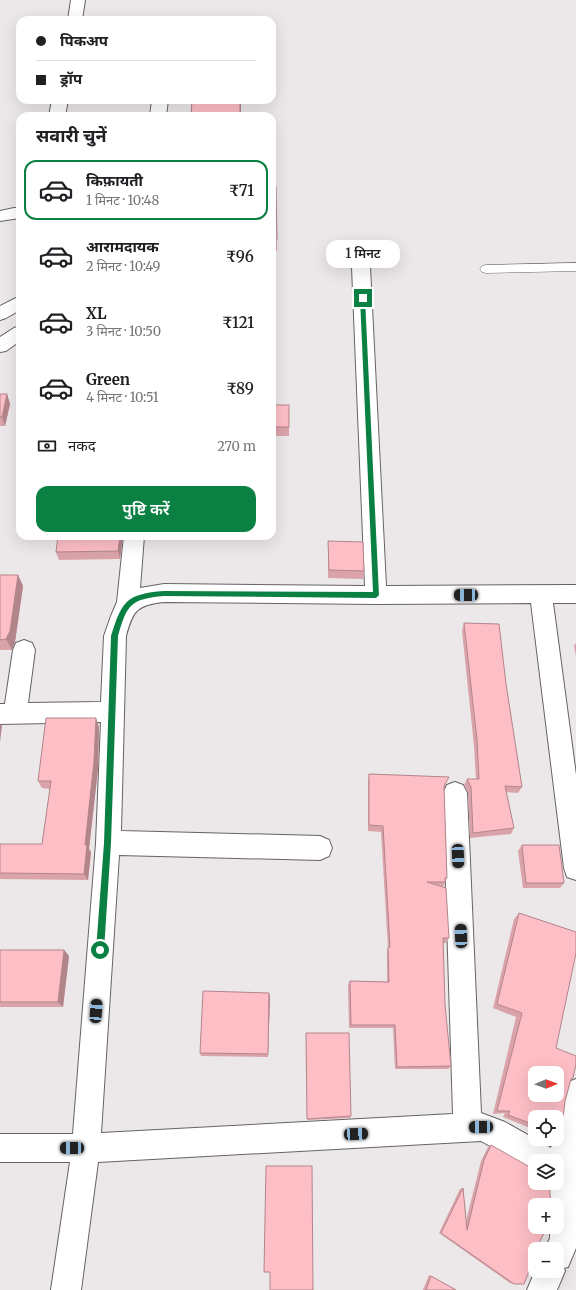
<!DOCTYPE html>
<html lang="hi">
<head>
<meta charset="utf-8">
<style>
	body { margin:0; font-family:Merriweather,"Noto Sans Devanagari",serif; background:#f6f6f6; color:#202124; height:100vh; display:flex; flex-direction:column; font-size:15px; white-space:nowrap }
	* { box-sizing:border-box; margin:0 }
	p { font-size:13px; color:#757577 }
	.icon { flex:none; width:22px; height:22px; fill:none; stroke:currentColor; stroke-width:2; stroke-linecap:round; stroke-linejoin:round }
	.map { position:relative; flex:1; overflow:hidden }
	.panel { position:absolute; left:16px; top:112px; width:260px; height:428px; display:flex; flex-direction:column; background:#fff; border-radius:12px; box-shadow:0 4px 16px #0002 }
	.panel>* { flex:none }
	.guide { position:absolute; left:16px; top:16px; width:260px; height:88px; border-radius:12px; box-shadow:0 4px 16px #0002; display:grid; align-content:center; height:88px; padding:0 20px; background:#fff }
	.needle { width:26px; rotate:89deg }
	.tools { position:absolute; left:528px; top:1066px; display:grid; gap:8px }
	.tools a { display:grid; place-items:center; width:36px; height:36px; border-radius:8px; background:#fff; box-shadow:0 4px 16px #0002; font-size:20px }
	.end { position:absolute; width:18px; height:18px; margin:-9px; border:5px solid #0b8043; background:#fff; box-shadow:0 0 0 2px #fff }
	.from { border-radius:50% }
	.bubble { position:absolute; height:28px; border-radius:12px; background:#fff; box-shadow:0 4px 16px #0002; font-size:13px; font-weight:600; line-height:28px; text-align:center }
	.car { position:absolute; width:12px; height:24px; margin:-12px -6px; border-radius:5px; box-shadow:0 0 3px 1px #0007; background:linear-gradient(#222 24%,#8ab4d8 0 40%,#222 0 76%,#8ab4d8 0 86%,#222 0) }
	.guide b { display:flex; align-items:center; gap:14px; height:38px; font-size:15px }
	.guide b+b { border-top:1px solid #e0e0e0 }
	.guide i { width:10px; height:10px; background:#202124 }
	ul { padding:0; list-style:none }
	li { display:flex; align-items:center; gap:12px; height:60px; margin:0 8px 6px; padding:0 12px; border:2px solid transparent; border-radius:12px }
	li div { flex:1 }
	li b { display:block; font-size:15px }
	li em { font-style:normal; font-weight:600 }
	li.active { border-color:#0b8043 }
	li>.icon { width:36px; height:36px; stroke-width:1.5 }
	h2 { padding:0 20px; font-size:18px; line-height:48px }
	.pay { display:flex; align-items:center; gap:10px; height:44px; padding:0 20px; font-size:15px }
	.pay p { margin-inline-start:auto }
	.action { display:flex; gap:8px; margin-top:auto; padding:8px 20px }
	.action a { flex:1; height:46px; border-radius:12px; background:#0b8043; color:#fff; font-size:16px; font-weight:600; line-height:46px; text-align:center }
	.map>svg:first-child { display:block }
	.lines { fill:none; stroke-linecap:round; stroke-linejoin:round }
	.service-casing { stroke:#676364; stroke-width:1 }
	.minor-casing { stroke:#676364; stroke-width:2 }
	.service { fill:#fff; fill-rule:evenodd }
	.minor { fill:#fff; fill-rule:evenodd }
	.wall { fill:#daa3aa }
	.shaded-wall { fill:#b2858b }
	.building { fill:#febec6; stroke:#b2858b; fill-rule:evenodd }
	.route { fill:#0b8043 }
</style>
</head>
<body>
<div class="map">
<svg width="576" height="1290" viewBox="0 0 576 1290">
	<rect width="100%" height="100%" fill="#ece7e8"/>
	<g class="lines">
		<defs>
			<path id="service" d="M576,263V271L486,273L482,272L480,269L482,266L486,265Z"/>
			<g id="minor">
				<path d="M71,0H85L82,20H68Z"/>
				<path d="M52,100H68L65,116H49Z"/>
				<path d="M152,100H168L166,116H150Z"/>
				<path d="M14,208H20V218L0,221V211Z"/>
				<path d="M361,261L367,263L370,267L386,586L576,585V603H553L576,775V880L567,877L564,868L531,603L376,604L164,602C137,605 133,610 126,636L121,831L320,836L329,840L332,848L329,856L320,860L119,855L101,1133L453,1114L443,793L447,785L455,782L463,785L467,793L481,1113L505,1122L551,1148L553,1139H557C557,1120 559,1101 566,1083L576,1079V1248L568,1267L564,1268L565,1271L557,1290H527L535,1271H557V1249H545L550,1238V1227H557V1205H548L547,1183H557V1161H535V1171L481,1141L98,1162L81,1290H51L70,1162H0V1134H73L96,843L101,722L0,724V704H5L13,650L16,643L24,640L32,643L35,650L28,703L101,702L104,636L111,616L117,602L124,536H144L140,588L164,584L365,586L352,267L355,263Z"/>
				<path d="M20,296V310L6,318L0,320V306Z"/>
				<path d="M20,326V341L6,351L0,352V337L14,328Z"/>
			</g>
		</defs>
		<use href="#service" class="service-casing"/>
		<use href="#minor" class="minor-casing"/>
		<use href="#service" class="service"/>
		<use href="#minor" class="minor"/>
	</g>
	<g class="wall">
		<path d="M184,100H241V116H191L192,101H184Z"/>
		<path d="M272,186H276L277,251H272Z"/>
		<path d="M0,394H7L10,404L5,426H0Z"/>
		<rect x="272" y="405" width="17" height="31"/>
		<path d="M123,536L120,559L59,560L56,552Z"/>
		<path d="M328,541L364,571L363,579L328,578Z"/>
		<path d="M0,575H18L23,586L15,642L12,650H0Z"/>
		<path d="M464,623L506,684L522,787L518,793L506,792L514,828L511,834L470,838L468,793L464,785L467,779H476L474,746L462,631Z"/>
		<path d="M576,643V656L574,646Z"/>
		<path d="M99,727L98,769L89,849L91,852L88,880L0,879V844H42L50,789L42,788L38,781Z"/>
		<path d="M369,774L446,784L444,788L447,878L443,887L449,938L446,943H443L445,1005L451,1066L448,1069H395L393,1028H349L348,985L350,981L387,982V951L388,948L381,832L368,831V781Z"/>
		<path d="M522,845L564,883L560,888H523L518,851Z"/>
		<path d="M519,913L556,1048L571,1079L565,1101L561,1136L557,1137V1117H535V1130L503,1117L505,1113L493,1114L516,1017L493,1008L514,919Z"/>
		<path d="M0,950H64L69,956L63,1007H0Z"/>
		<path d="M270,996L268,1057L201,1056L200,1053Z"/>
		<path d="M306,1033L351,1116L350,1118L307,1120Z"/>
		<path d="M491,1145L514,1284L510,1283L439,1233L460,1189L463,1188L466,1221L481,1161L488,1147Z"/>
		<path d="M429,1275L431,1276L456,1290H423Z"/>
	</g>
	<g class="shaded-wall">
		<rect x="240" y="100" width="1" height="16"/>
		<path d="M7,394L10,404L5,426L2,417Z"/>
		<path d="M120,536H123L120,559L118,551Z"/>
		<path d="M18,575L23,586L15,642L12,650L6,639Z"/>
		<path d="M96,718L99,727L98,769L89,849L91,852L88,880L84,874L85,845Z"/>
		<path d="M0,723L2,726L0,742Z"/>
		<path d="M64,950L69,956L63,1007L58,1002Z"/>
		<path d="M269,993L270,996L268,1057V1054Z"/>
	</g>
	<g class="building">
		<path d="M192,100H240V116H191Z"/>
		<path d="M272,186H276L277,240H272Z"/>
		<path d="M0,394H7L2,417H0Z"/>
		<rect x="272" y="405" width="17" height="22"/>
		<path d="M58,536H120L118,551L56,552Z"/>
		<path d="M328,541L363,542L364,571L329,570Z"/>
		<path d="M0,575H18L10,631L6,639L0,640Z"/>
		<path d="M464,623L499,624L506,684L522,787L505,786L514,828L473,833L471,787L467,779H479L477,740Z"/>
		<path d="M46,718H96L94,761L85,845H87L84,874L0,873V844H42L51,781H38Z"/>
		<path d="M369,774L449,777L444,786L447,878H445V882H427L446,888L449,938H443L445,1005L451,1066L397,1067L395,1025H351L350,981L389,982L388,947H390L383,826L369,825Z"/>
		<path d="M522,845H559L564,883H526Z"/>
		<path d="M519,913L576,932V953L556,1048L576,1056V1064L573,1078L571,1079L565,1101L561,1136L557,1134V1117H535V1125L508,1115L510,1111H497L522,1013L497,1004ZM535,1073H557V1095H535Z"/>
		<path d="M0,950H64L58,1002H0Z"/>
		<path d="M203,991L269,993L268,1054L200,1053Z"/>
		<path d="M306,1033H349L351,1116L307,1119Z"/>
		<path d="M491,1145L535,1170V1183H549L551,1205H535V1227H547L538,1245L540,1246L538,1249H535V1256L524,1284H514L441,1233L463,1188L467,1230L484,1160Z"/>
		<path d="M266,1166H312L313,1290H270V1272H264Z"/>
		<path d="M431,1276L456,1290H426Z"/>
	</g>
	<path class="route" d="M363,296L365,298L379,595L376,598L164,596C130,599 127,605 118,636L111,843L104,950L100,953L96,950L104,843L111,636C122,601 126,594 164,591L373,592L360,298Z"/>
</svg>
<div class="tools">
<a><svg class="needle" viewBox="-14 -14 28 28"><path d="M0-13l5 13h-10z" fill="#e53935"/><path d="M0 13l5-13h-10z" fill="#757577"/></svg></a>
<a><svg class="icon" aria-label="locate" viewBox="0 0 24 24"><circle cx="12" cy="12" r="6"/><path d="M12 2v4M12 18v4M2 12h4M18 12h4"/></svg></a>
<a><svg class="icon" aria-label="layers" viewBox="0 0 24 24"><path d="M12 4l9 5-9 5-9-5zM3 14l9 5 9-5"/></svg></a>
<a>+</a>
<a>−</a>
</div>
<i class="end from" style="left:100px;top:950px"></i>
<i class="end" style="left:363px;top:298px"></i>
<div class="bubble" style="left:326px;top:240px;width:74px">1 मिनट</div>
<i class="car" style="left:466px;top:595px;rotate:270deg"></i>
<i class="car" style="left:458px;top:856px;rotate:178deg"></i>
<i class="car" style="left:461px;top:936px;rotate:358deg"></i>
<i class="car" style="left:96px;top:1011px;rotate:4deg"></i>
<i class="car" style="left:481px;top:1127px;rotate:269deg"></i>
<i class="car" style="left:356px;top:1134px;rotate:87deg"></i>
<i class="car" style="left:72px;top:1148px;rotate:270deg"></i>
<div class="guide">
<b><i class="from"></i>पिकअप</b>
<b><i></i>ड्रॉप</b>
</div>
<section class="panel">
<h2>सवारी चुनें</h2>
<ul>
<li class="active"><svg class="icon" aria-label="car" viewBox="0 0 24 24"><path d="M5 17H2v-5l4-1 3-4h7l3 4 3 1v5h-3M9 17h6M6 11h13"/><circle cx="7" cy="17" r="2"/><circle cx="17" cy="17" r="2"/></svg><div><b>किफ़ायती</b><p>1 मिनट · 10:48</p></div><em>₹71</em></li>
<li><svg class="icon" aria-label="car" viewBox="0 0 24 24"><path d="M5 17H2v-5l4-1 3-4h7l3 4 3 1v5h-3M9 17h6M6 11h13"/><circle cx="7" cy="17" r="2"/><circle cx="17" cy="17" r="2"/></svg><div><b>आरामदायक</b><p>2 मिनट · 10:49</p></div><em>₹96</em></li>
<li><svg class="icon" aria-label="car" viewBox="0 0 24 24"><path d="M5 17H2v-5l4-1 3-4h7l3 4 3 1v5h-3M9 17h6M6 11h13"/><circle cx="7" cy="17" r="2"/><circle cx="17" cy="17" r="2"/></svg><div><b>XL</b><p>3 मिनट · 10:50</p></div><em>₹121</em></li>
<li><svg class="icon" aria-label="car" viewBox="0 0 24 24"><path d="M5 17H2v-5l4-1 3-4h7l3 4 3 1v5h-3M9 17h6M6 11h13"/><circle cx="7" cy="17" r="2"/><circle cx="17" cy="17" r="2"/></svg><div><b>Green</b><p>4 मिनट · 10:51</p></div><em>₹89</em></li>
</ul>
<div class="pay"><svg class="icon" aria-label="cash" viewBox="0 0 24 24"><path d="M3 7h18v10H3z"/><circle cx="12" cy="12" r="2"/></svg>नकद<p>270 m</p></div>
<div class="action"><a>पुष्टि करें</a></div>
</section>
</div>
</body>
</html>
